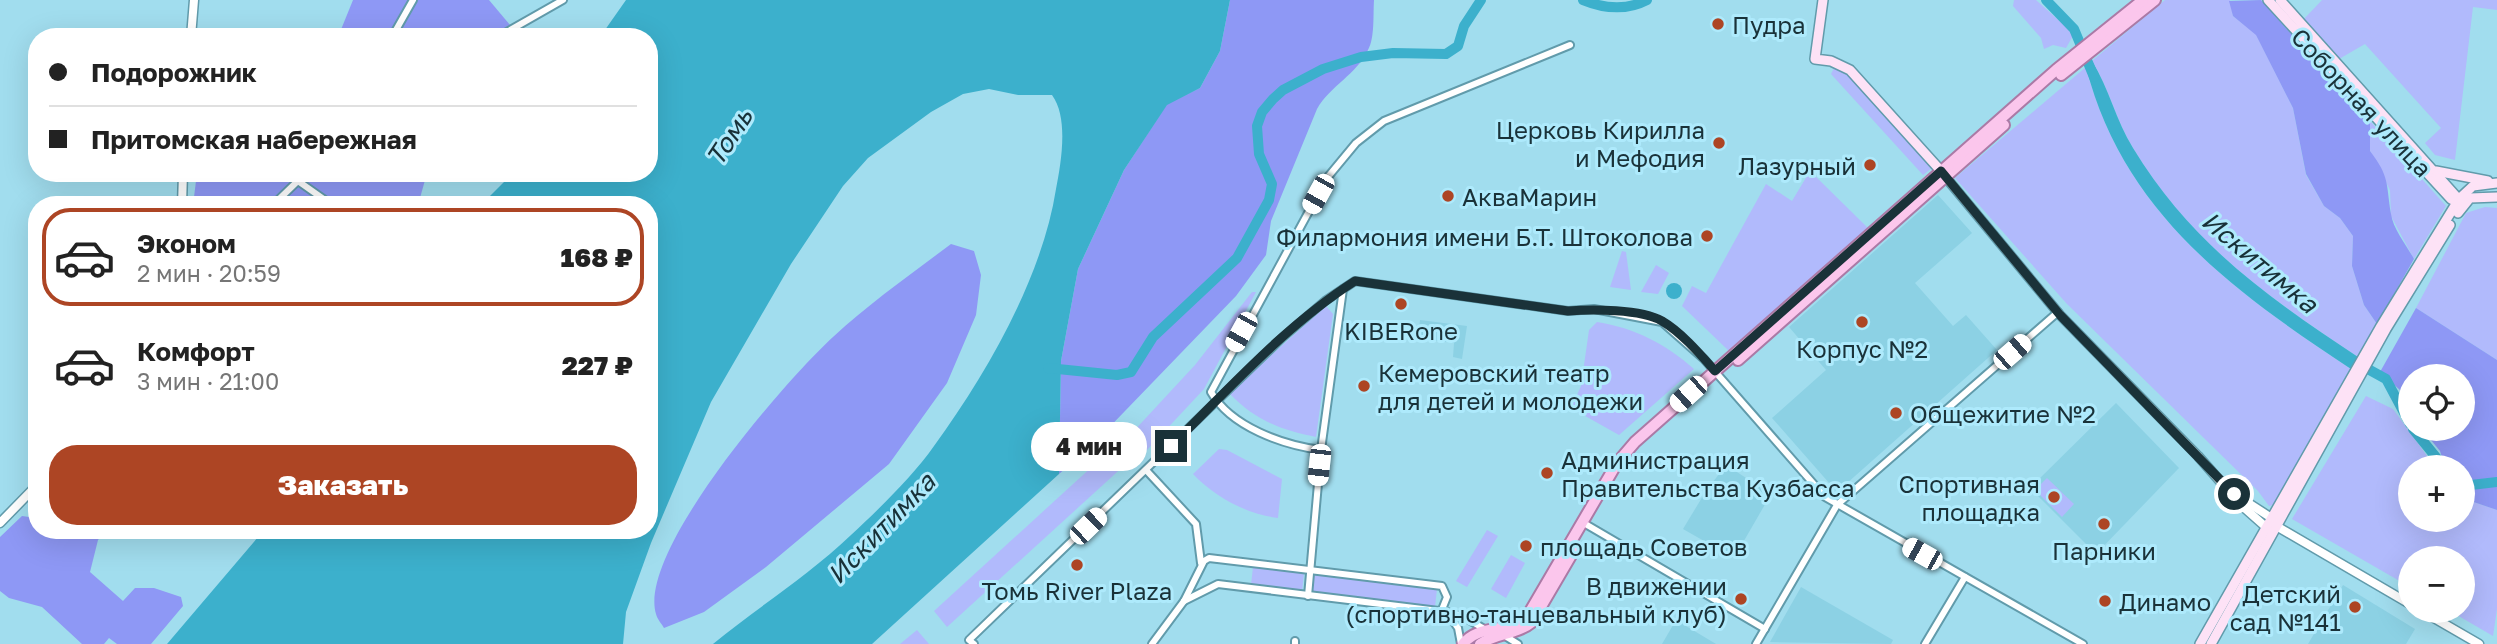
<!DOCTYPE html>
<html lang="ru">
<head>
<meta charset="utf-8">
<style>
	body { margin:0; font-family:"Golos Text",sans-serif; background:#f6f6f6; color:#222; height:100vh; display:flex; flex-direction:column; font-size:26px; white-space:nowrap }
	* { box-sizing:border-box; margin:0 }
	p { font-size:23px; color:#767676 }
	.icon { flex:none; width:38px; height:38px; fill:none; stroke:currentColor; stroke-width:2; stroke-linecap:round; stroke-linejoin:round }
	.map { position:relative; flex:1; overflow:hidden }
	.side { position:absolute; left:28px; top:196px; width:630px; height:343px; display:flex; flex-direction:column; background:#fff; border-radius:28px; box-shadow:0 7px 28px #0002 }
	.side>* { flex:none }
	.top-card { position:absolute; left:28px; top:28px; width:630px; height:154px; border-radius:28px; box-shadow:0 7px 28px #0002; display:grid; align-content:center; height:154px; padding:0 21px; background:#fff }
	.fabs { position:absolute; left:2398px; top:364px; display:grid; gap:14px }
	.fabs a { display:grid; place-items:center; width:77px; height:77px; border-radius:50%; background:#fff; box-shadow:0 7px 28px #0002; font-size:35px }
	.end { position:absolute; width:32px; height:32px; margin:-16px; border:9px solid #1a3239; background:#fff; box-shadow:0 0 0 4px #fff }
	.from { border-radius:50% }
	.bubble { position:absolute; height:49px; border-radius:24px; background:#fff; box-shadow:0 7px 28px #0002; font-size:23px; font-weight:800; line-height:49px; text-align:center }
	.car { position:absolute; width:21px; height:42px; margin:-21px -10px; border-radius:9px; box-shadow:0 0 5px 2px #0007; background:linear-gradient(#fff 24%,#345 0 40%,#fff 0 76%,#345 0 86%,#fff 0) }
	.top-card b { display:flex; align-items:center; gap:24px; height:66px; font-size:26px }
	.top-card b+b { border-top:2px solid #e0e0e0 }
	.top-card i { width:18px; height:18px; background:#222 }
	ul { padding:12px 0 0; list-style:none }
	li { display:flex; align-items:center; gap:21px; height:98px; margin:0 14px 10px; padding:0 7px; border:4px solid transparent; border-radius:28px }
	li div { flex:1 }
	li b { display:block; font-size:26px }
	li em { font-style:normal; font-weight:800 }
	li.active { border-color:#ad4524 }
	li>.icon { width:63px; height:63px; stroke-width:1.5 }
	.cta { display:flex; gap:14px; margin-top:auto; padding:14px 21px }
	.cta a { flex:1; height:80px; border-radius:28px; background:#ad4524; color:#fff; font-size:28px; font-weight:800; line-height:80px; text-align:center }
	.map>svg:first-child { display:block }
	.built { fill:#8cd1e4 }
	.green { fill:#b1bafc }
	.forest { fill:#8e98f5 }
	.water { fill:#3cb0cc }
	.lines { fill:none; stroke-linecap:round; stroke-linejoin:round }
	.river { stroke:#3cb0cc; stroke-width:10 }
	.minor-casing { stroke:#619bab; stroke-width:10 }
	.tertiary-casing { stroke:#619bab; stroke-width:11 }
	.secondary-casing { stroke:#619bab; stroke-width:12 }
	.primary-casing { stroke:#ab7aa6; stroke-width:14 }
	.minor { stroke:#fff; stroke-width:6 }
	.tertiary { stroke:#fff; stroke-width:8 }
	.secondary { stroke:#fde2f6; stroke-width:9 }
	.primary { stroke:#fbc6ec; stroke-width:10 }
	.route { stroke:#1a3239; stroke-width:9 }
	.poi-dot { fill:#ad4524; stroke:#aeeafc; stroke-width:2.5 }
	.labels { text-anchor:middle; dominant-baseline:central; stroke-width:6; stroke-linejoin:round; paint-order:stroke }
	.poi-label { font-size:24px; fill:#1a3239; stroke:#aeeafc; text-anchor:start }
	.street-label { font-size:24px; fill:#1a3239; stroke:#aeeafc }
	.water-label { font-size:26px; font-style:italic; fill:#183138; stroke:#aeeafc }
</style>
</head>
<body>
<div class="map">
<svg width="2497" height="644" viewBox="0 0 2497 644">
	<rect width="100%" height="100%" fill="#a1ddee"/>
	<g class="built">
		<path d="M1938,195L1972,233L1915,283L1953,326L1966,315L1997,350L1837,492L1772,418L1826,370L1789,327Z"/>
		<path d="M1420,320L1467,326L1462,359L1453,357L1454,343L1418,338Z"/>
		<path d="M2116,403L2179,468L2096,554L2030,488Z"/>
		<path d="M1726,465L1771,494L1734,558L1683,529L1706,491Z"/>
		<path d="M2343,585L2415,629L2406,644H2308Z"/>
		<path d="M1801,587L1893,640L1891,644L1770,642Z"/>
		<path d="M1676,620L1716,644H1662Z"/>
	</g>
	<g class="green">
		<path d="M2014,0H2036L2074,34L2066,48L2053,45L2044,49L2041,38L2013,6Z"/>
		<path d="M2165,0H2230L2233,16L2256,34L2293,108L2306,175L2324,206L2340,218L2353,236L2352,266L2364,305L2377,324L2358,357C2268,297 2190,243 2133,148C2116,121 2109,88 2092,61Z"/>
		<path d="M2322,0H2497V10L2473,7L2455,160L2435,155L2425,143L2441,128L2365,44L2339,59L2303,20Z"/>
		<path d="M2086,67C2123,212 2233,291 2351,369L2273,505L2269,506L2258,491L2067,304L1955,178Z"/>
		<path d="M1834,68H1843L1933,167L1923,175L1831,74Z"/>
		<path d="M2370,121L2446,206L2414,259L2391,216L2390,190L2370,151Z"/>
		<path d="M1810,171L1868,228L1730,352L1682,306L1692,286L1706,293L1766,184L1792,201Z"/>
		<path d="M2485,207L2497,208V360L2416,308L2466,213Z"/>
		<path d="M1622,251L1626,252L1631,290L1610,287Z"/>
		<path d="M1656,265L1669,273L1658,294L1641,292Z"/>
		<path d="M1252,292H1256L1204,389L1147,450L1131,434L1195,365Z"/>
		<path d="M1326,306L1333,314L1316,437C1280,430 1255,420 1229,393Z"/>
		<path d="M1597,322C1635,328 1666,344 1694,369L1619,435L1571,408L1581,386L1589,330Z"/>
		<path d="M2366,396L2393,409L2435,467H2410V520H2462V498L2497,510V609L2493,636L2450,611H2462V558H2410V587L2292,519Z"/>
		<path d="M1118,443L1130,455L1127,463L947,627L934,611Z"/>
		<path d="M1219,449L1227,450L1282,479L1278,518C1246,514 1215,497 1193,474Z"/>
		<path d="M2047,478L2074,504L2062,517L2035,490Z"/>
		<path d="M1487,530L1498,536L1467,587L1456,581Z"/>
		<path d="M1511,555L1525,563L1506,598L1491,589Z"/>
		<path d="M1253,567L1304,573L1302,592L1251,585Z"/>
		<path d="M1313,573L1437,589L1435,607L1310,591Z"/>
		<path d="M917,630L929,644H900Z"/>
	</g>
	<g class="forest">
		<path d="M353,0H489L510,25L504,37H338Z"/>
		<path d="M1230,0H1374C1373,14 1375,38 1368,50C1357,74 1330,86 1317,109L1271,221L1266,255L1236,296L1097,440L1059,474L1061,361L1078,269L1124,170L1167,104L1200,88L1220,51Z"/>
		<path d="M2261,0L2370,121V151C2390,177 2386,184 2391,214C2393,229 2407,246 2414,259L2377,324L2364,305L2352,266L2353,236L2340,218L2324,206L2306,174L2293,108L2256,35L2233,16L2229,1Z"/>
		<path d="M197,173H427L420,198L415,205H193Z"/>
		<path d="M951,244L974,251L981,275L976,315L947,383L889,464L766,567L704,612L664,628C662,624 657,619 656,614C637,551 787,379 833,337C870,303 911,274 951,244Z"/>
		<path d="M2416,308L2497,360V510L2462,498V467H2445L2440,451L2422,429H2462V376H2410V414L2400,390L2380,372Z"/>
		<path d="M37,511V530H106L98,540L90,572L123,601L135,588H154L181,597L183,606L151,644H117L109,638L104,644H82L42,607L9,598L0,591V537L22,516L36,518Z"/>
	</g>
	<g class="water">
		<path d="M626,0H1230L1220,51L1200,88L1167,105L1124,170L1078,269L1061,361L1059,474L872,644H713C758,607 808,576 851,535C878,510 913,476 934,446C987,373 1042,278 1056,189C1061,163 1069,118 1052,95H1018L989,89L963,94L931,112L868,158L843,186L791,264L711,402L651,543L626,612L623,644H167L264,530H649V205H494L489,197L510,176L518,179L529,173H649V37H600Z"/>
		<path d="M2092,61C2109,88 2116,121 2133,148C2191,243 2267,297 2358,357L2351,369C2233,291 2123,212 2086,67Z"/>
		<circle cx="1674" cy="291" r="8"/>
	</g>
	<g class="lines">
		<g class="river">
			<path d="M1583,0C1605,9 1626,11 1647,0"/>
			<path d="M2046,0L2074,29L2094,77"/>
			<path d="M2357,363L2386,379L2410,424"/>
			<path d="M1048,368L1117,375L1131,372L1153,337L1237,258L1269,200L1272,184L1259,154L1257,126L1262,112L1273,99L1283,90L1323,69L1361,57L1393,53L1446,54L1458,46L1464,26L1481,0"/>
			<path d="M2413,429L2444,467"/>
			<path d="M2462,482L2471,485L2497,482"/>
		</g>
		<defs>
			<g id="minor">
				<path d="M392,37L413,0"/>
				<path d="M498,37L563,0"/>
				<path d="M298,181L332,205"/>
				<path d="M273,205L306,173"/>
				<path d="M1321,450C1283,445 1231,427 1211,392L1327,178L1356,143L1384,121L1570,45"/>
				<path d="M1146,470L1196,524L1201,563"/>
				<path d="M1582,522L1765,629"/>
				<path d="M1308,596L1321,450L1343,289"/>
				<path d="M1184,601L1218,584L1447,612L1464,617L1486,630"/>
				<path d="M1447,612L1458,628L1461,644"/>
				<path d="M1502,634L1518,644"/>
				<path d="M974,644L969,640L1283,337L1325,301L1355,281L1568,311L1594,309L1662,322L1704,359L1825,497L2083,644"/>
				<path d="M1152,644L1184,601L1204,561L1209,558L1442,586L1447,597L1441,612"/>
				<path d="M1295,644V641"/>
				<path d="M1756,644L1837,505L2058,312"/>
				<path d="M1925,644L1965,577"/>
			</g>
			<g id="tertiary">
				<path d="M191,37L194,0"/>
				<path d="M1943,174L2060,315L2198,456L2241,505L2267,528"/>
				<path d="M182,205L183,173"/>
				<path d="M2236,495L2273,519"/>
				<path d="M0,523L37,485"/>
				<path d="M2278,527L2410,604"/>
				<path d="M2422,611L2479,644"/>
			</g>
			<g id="secondary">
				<path d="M1823,0L1815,59L1831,61L1850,70L1941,171"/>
				<path d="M2268,0L2451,199L2461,204"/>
				<path d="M2280,0L2462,203"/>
				<path d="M2436,171L2488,181"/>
				<path d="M2458,213L2470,198L2497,197"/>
				<path d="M2200,644L2381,326L2459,199L2473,186L2497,183"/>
				<path d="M2211,644L2386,329L2450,225"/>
			</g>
			<g id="primary">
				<path d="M2061,75L2155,0"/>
				<path d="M1738,360L2004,125"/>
				<path d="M1463,644C1479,623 1511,634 1528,615L1617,463L1635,442L2056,70L2143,0"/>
				<path d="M1480,644C1496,633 1516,635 1532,622L1576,547"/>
			</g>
		</defs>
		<use href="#minor" class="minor-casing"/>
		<use href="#tertiary" class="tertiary-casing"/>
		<use href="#secondary" class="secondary-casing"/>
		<use href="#primary" class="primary-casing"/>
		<use href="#minor" class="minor"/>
		<use href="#tertiary" class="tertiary"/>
		<use href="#secondary" class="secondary"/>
		<use href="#primary" class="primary"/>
	</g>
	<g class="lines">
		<path class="route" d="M1171,446C1229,389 1286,325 1355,281L1568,311C1592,309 1641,309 1662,321C1681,332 1700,354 1715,371L1941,171L2060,315L2234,494"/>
	</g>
	<g class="poi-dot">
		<circle cx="1718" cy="24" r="7"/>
		<circle cx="1719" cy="143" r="7"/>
		<circle cx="1870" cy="165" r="7"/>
		<circle cx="1448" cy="196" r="7"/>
		<circle cx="1707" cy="236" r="7"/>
		<circle cx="1401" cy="304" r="7"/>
		<circle cx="1862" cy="322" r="7"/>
		<circle cx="1364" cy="386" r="7"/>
		<circle cx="1896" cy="413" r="7"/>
		<circle cx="1547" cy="473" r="7"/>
		<circle cx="2054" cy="497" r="7"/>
		<circle cx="2104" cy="524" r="7"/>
		<circle cx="1526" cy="546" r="7"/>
		<circle cx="1077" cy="565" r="7"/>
		<circle cx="1741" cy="599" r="7"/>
		<circle cx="2105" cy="601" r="7"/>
		<circle cx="2355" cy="607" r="7"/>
	</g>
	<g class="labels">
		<g class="poi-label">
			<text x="1732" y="24">Пудра</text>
			<text x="1705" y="129" text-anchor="end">Церковь Кирилла<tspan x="1705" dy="28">и Мефодия</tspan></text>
			<text x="1856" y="165" text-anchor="end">Лазурный</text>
			<text x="1462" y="196">АкваМарин</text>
			<text x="1693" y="236" text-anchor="end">Филармония имени Б.Т. Штоколова</text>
			<text x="1401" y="330" text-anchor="middle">KIBERone</text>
			<text x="1862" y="348" text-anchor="middle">Корпус №2</text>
			<text x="1378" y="372">Кемеровский театр<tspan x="1378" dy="28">для детей и молодежи</tspan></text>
			<text x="1910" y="413">Общежитие №2</text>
			<text x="1561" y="459">Администрация<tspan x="1561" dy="28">Правительства Кузбасса</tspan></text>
			<text x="2040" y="483" text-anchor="end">Спортивная<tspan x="2040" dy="28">площадка</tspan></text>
			<text x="1540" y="546">площадь Советов</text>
			<text x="2104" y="550" text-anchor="middle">Парники</text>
			<text x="1727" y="585" text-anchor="end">В движении<tspan x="1727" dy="28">(спортивно-танцевальный клуб)</tspan></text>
			<text x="1077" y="590" text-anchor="middle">Томь River Plaza</text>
			<text x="2341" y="593" text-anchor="end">Детский<tspan x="2341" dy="28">сад №141</tspan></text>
			<text x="2119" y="601">Динамо</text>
		</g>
		<g class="street-label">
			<text transform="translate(2362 102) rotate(47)">Соборная улица</text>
		</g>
		<g class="water-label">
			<text transform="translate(729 137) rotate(-57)">Томь</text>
			<text transform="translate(2260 262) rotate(40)">Искитимка</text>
			<text transform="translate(881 528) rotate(-46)">Искитимка</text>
		</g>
	</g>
</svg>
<div class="fabs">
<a><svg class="icon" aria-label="locate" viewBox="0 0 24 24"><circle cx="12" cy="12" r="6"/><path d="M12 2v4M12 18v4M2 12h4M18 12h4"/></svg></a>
<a>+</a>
<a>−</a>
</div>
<i class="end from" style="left:2234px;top:494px"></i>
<i class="end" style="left:1171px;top:446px"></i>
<div class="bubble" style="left:1031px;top:422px;width:116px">4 мин</div>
<i class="car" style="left:1318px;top:194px;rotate:209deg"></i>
<i class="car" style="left:1241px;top:332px;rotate:209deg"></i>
<i class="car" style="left:2012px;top:352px;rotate:49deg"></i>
<i class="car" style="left:1688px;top:394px;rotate:228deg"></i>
<i class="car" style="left:1319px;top:465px;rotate:186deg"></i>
<i class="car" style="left:1088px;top:526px;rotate:46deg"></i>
<i class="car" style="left:1922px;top:554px;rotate:299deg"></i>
<div class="top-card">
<b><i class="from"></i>Подорожник</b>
<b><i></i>Притомская набережная</b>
</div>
<section class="side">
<ul>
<li class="active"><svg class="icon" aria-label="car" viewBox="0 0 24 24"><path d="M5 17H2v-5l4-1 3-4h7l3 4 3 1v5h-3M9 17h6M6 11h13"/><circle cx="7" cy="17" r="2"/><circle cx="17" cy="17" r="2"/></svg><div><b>Эконом</b><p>2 мин · 20:59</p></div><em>168 ₽</em></li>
<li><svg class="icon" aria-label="car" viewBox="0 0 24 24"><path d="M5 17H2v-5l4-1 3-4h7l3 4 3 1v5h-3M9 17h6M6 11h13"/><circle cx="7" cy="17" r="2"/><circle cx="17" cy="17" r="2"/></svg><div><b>Комфорт</b><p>3 мин · 21:00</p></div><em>227 ₽</em></li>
</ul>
<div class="cta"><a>Заказать</a></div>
</section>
</div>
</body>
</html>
